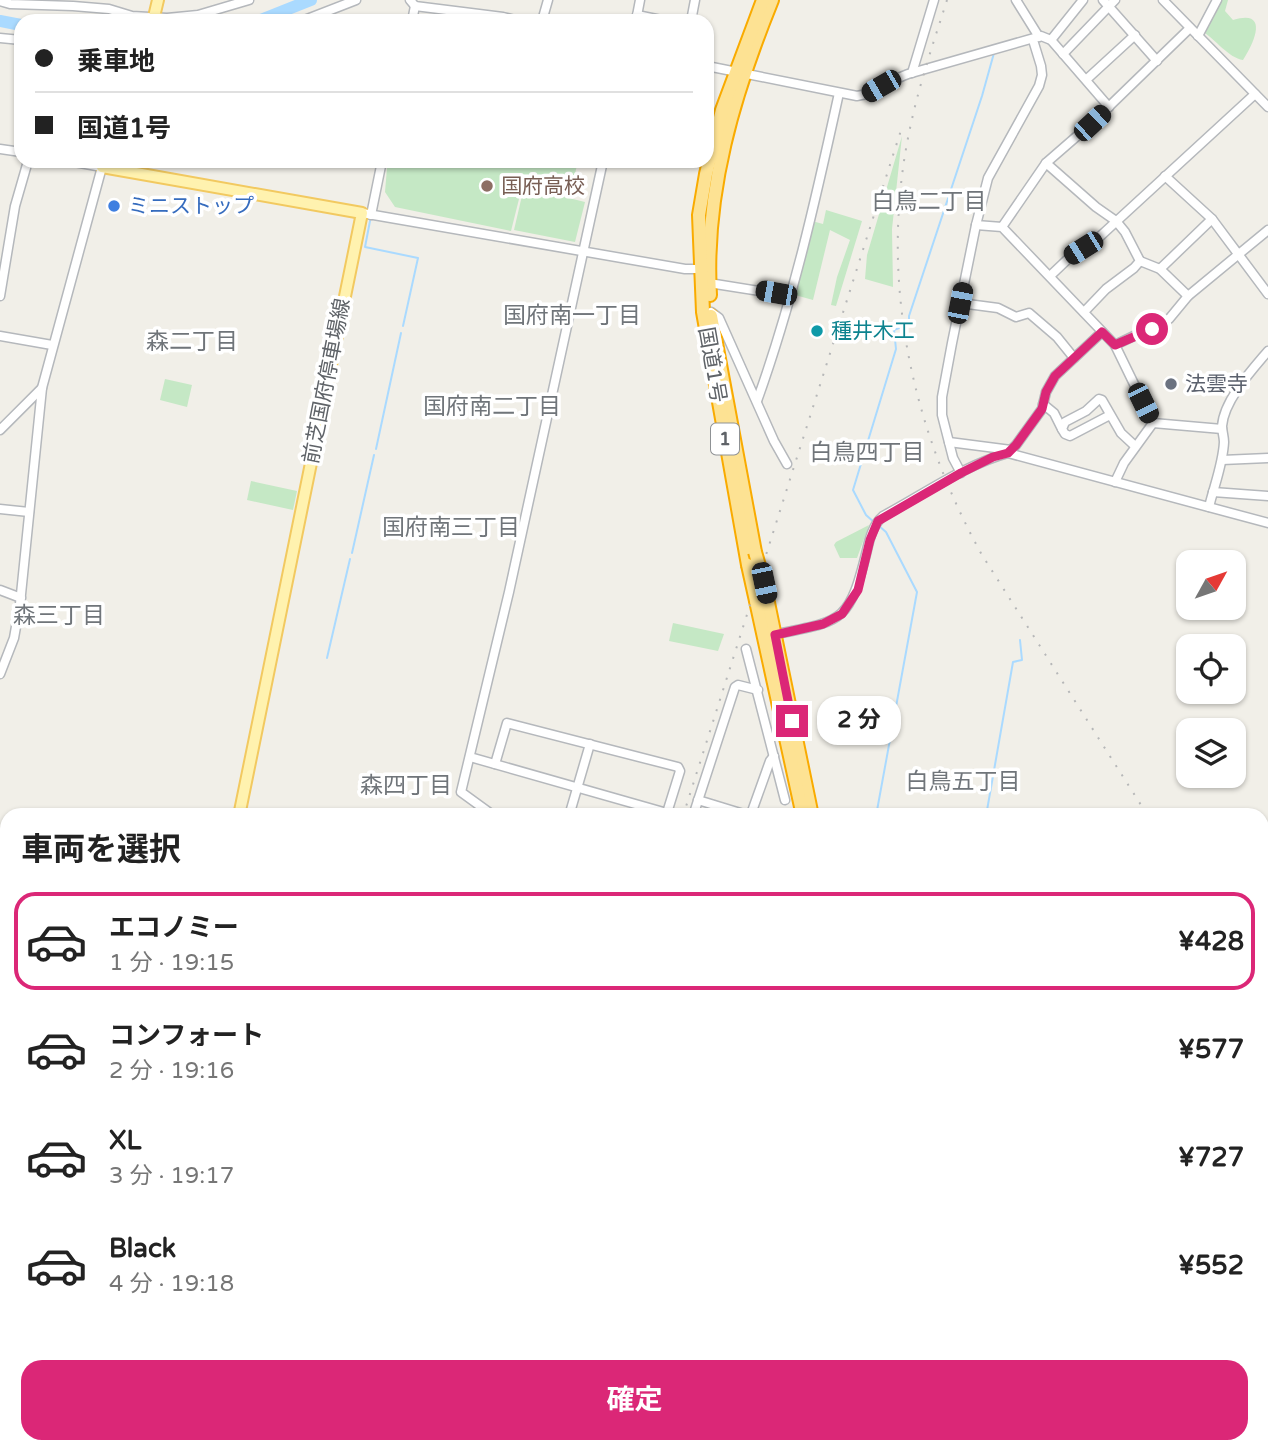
<!DOCTYPE html>
<html lang="ja">
<head>
<meta charset="utf-8">
<style>
	body { margin:0; font-family:"Varela Round","Noto Sans JP",sans-serif; background:#f6f6f6; color:#222; height:100vh; display:flex; flex-direction:column; font-size:26px; white-space:nowrap }
	* { box-sizing:border-box; margin:0 }
	p { font-size:23px; color:#767676 }
	.icon { flex:none; width:38px; height:38px; fill:none; stroke:currentColor; stroke-width:2; stroke-linecap:round; stroke-linejoin:round }
	.map { position:relative; flex:1; overflow:hidden }
	.side { position:absolute; left:0px; top:808px; width:1269px; height:646px; display:flex; flex-direction:column; background:#fff; border-radius:21px 21px 0 0; box-shadow:0 2px 5px #0004 }
	.side>* { flex:none }
	.top-card { position:absolute; left:14px; top:14px; width:700px; height:154px; border-radius:21px; box-shadow:0 2px 5px #0004; display:grid; align-content:center; height:154px; padding:0 21px; background:#fff }
	.needle { width:46px; rotate:50deg }
	.buttons { position:absolute; left:1176px; top:550px; display:grid; gap:14px }
	.buttons a { display:grid; place-items:center; width:70px; height:70px; border-radius:14px; background:#fff; box-shadow:0 2px 5px #0004; font-size:35px }
	.end { position:absolute; width:32px; height:32px; margin:-16px; border:9px solid #db2777; background:#fff; box-shadow:0 0 0 4px #fff }
	.from { border-radius:50% }
	.bubble { position:absolute; height:49px; border-radius:21px; background:#fff; box-shadow:0 2px 5px #0004; font-size:23px; font-weight:700; line-height:49px; text-align:center }
	.car { position:absolute; width:21px; height:42px; margin:-21px -10px; border-radius:9px; box-shadow:0 0 5px 2px #0007; background:linear-gradient(#222 24%,#8ab4d8 0 40%,#222 0 76%,#8ab4d8 0 86%,#222 0) }
	.top-card b { display:flex; align-items:center; gap:24px; height:66px; font-size:26px }
	.top-card b+b { border-top:2px solid #e0e0e0 }
	.top-card i { width:18px; height:18px; background:#222 }
	ul { padding:0; list-style:none }
	li { display:flex; align-items:center; gap:21px; height:98px; margin:0 14px 10px; padding:0 7px; border:4px solid transparent; border-radius:21px }
	li div { flex:1 }
	li b { display:block; font-size:26px }
	li em { font-style:normal; font-weight:700 }
	li.on { border-color:#db2777 }
	li>.icon { width:63px; height:63px; stroke-width:1.5 }
	h2 { padding:0 21px; font-size:32px; line-height:84px }
	.cta { display:flex; gap:14px; margin-top:auto; padding:14px 21px }
	.cta a { flex:1; height:80px; border-radius:21px; background:#db2777; color:#fff; font-size:28px; font-weight:700; line-height:80px; text-align:center }
	.map>svg:first-child { display:block }
	.green { fill:#c5e8c5 }
	.lines { fill:none; stroke-linecap:round; stroke-linejoin:round }
	.stream { stroke:#aadaff; stroke-width:2 }
	.river { stroke:#aadaff; stroke-width:12 }
	.minor-casing { stroke:#b5b8bc; stroke-width:11 }
	.major-casing { stroke:#f2c960; stroke-width:14 }
	.highway-casing { stroke:#f9ab00; stroke-width:16 }
	.minor { stroke:#fff; stroke-width:8 }
	.major { stroke:#fff2af; stroke-width:10 }
	.highway { stroke:#fde293; stroke-width:12 }
	.rail { stroke:#b6b7b8; stroke-width:2; stroke-dasharray:2 9; stroke-linecap:butt }
	.highway-bridge-casing { stroke:#f9ab00; stroke-width:16; stroke-linecap:butt }
	.highway-bridge { stroke:#fde293; stroke-width:12 }
	.route { stroke:#db2777; stroke-width:9 }
	.education-dot { fill:#8d6e63; stroke:#fff; stroke-width:2.5 }
	.shop-dot { fill:#3f7fe0; stroke:#fff; stroke-width:2.5 }
	.culture-dot { fill:#0f9aa8; stroke:#fff; stroke-width:2.5 }
	.worship-dot { fill:#6b7280; stroke:#fff; stroke-width:2.5 }
	.labels { text-anchor:middle; dominant-baseline:central; stroke-width:7; stroke-linejoin:round; paint-order:stroke }
	.shield { fill:#fff; stroke:#8f9295; stroke-width:2 }
	.shield-label { font-size:19px; font-weight:bold; fill:#5f6368 }
	.education-label { font-size:21px; fill:#785e54; stroke:#fff; text-anchor:start }
	.shop-label { font-size:21px; fill:#366cbe; stroke:#fff; text-anchor:start }
	.culture-label { font-size:21px; fill:#0d838f; stroke:#fff; text-anchor:start }
	.street-label { font-size:21px; fill:#5f6368; stroke:#fff }
	.worship-label { font-size:21px; fill:#5b616d; stroke:#fff; text-anchor:start }
	.neighbourhood-label { font-size:23px; fill:#70757a; stroke:#fff }
</style>
</head>
<body>
<div class="map">
<svg width="1268" height="1453" viewBox="0 0 1268 1453">
	<rect width="100%" height="100%" fill="#f1efe8"/>
	<g class="green">
		<path d="M1219,0H1228L1225,11L1233,20C1268,9 1256,40 1243,60C1229,58 1216,40 1202,31Z"/>
		<path d="M902,136L892,229L893,287L865,279L867,255Z"/>
		<path d="M396,161H578L570,195L523,183L511,231L395,207L385,192L387,168L394,166Z"/>
		<path d="M524,187L585,202L575,242L514,230Z"/>
		<path d="M826,210L862,221L836,306L831,305L837,277L850,240L830,230L813,300L795,295L812,221L823,224Z"/>
		<path d="M165,379L192,385L187,407L160,400Z"/>
		<path d="M251,481L297,491L293,510L247,500Z"/>
		<path d="M869,525L857,558H840L834,545L836,542Z"/>
		<path d="M673,623L724,634L718,651L669,641Z"/>
	</g>
	<g class="lines">
		<g class="stream">
			<path d="M370,221L365,247L418,258L403,326"/>
			<path d="M376,449L401,333"/>
			<path d="M875,523L866,515L853,490L896,349L894,330L909,324V316L982,96L994,53"/>
			<path d="M352,553L374,455"/>
			<path d="M327,658L350,559"/>
			<path d="M876,816L917,592L886,532L879,526"/>
			<path d="M986,816L1013,662L1022,660L1020,640"/>
			<path d="M1268,884V897"/>
			<path d="M1262,958L1268,945"/>
			<path d="M1262,969L1268,980"/>
			<path d="M0,1406L7,1369"/>
			<path d="M209,1453L210,1447"/>
		</g>
		<g class="river">
			<path d="M0,21L21,25"/>
			<path d="M258,21L311,0"/>
			<path d="M1262,1171L1268,1173"/>
			<path d="M1017,1453L1020,1447"/>
		</g>
		<defs>
			<g id="minor">
				<path d="M410,0L415,6L503,17L519,21"/>
				<path d="M1016,0L1039,37"/>
				<path d="M1103,0L1157,61"/>
				<path d="M1163,0L1268,107"/>
				<path d="M0,1L10,4L73,6L109,9L132,16L167,18L198,15L249,0"/>
				<path d="M637,15L666,21"/>
				<path d="M302,21L356,0"/>
				<path d="M412,21L415,6"/>
				<path d="M542,21L548,0"/>
				<path d="M636,21L640,0"/>
				<path d="M691,21L695,0"/>
				<path d="M1198,36L1217,0"/>
				<path d="M0,38L21,40"/>
				<path d="M1051,40L1083,0"/>
				<path d="M1063,54L1115,0"/>
				<path d="M707,66L857,96C875,94 890,80 908,74L1041,36L1051,40L1109,107"/>
				<path d="M912,73L934,0"/>
				<path d="M1087,79L1135,35"/>
				<path d="M0,149L21,152"/>
				<path d="M1046,163L1096,207L1116,221L1125,232L1140,261L1134,268L1106,289L1084,312"/>
				<path d="M1165,176L1212,219L1268,294"/>
				<path d="M362,213L685,269H706"/>
				<path d="M371,215L382,161"/>
				<path d="M976,225L1002,227L1115,345L1153,423"/>
				<path d="M1002,227L1046,163L1092,123L1190,28"/>
				<path d="M1140,261L1160,269L1188,296"/>
				<path d="M1160,269L1212,219"/>
				<path d="M1050,276L1071,256L1095,241L1255,94"/>
				<path d="M709,283L791,296"/>
				<path d="M0,296L15,206L28,161"/>
				<path d="M960,303L998,308L1016,317L1029,313L1057,337L1074,358"/>
				<path d="M711,312L719,318L774,441L787,464"/>
				<path d="M0,336L52,345"/>
				<path d="M1115,345L1169,319L1188,296L1268,230"/>
				<path d="M757,401C793,301 816,198 839,93"/>
				<path d="M1043,404L1054,413L1062,429"/>
				<path d="M1110,415L1070,436L1065,434L1062,429L1065,422L1086,411L1099,399L1102,400L1121,433L1135,446"/>
				<path d="M1153,423L1222,429"/>
				<path d="M0,430L42,388"/>
				<path d="M949,442L1011,450"/>
				<path d="M1008,453L1016,445L1042,409L1046,392L1055,376L1102,332"/>
				<path d="M1222,460L1268,458"/>
				<path d="M961,473L953,458L942,415V397L952,343L976,225L988,178L1039,86L1042,75L1041,66L1033,40"/>
				<path d="M1115,482L1124,463L1153,423"/>
				<path d="M1213,492L1268,496"/>
				<path d="M1209,507C1214,486 1223,464 1224,442C1224,437 1222,431 1222,426C1224,400 1252,370 1268,351"/>
				<path d="M0,509L29,512"/>
				<path d="M0,590L21,598"/>
				<path d="M771,635C843,621 849,624 867,550C870,537 873,525 883,516C923,495 964,465 1008,453L1268,523"/>
				<path d="M746,649L785,800"/>
				<path d="M0,674L14,638L20,604L42,388L102,167L69,161"/>
				<path d="M470,757L667,813"/>
				<path d="M495,764L507,723L678,767L680,771L666,816"/>
				<path d="M698,800L747,815L751,814L770,761L774,756"/>
				<path d="M494,816L461,792L509,592L603,161"/>
				<path d="M569,816L590,744"/>
				<path d="M693,816L735,687L738,685L758,690"/>
				<path d="M1262,888L1268,857"/>
				<path d="M1262,894C1267,911 1268,929 1262,946"/>
				<path d="M0,1147L7,1148"/>
				<path d="M1262,1275H1268"/>
				<path d="M262,1453L263,1447"/>
				<path d="M322,1453V1447"/>
				<path d="M488,1453L490,1447"/>
				<path d="M581,1453L583,1447"/>
				<path d="M1153,1453L1154,1447"/>
			</g>
			<g id="major">
				<path d="M153,21L158,0"/>
				<path d="M106,161L102,167L362,213L239,816"/>
				<path d="M0,890L7,893"/>
				<path d="M0,904L7,907"/>
				<path d="M1262,1265L1268,1266"/>
				<path d="M678,1453L679,1447"/>
			</g>
			<g id="highway">
				<path d="M710,295C704,192 734,94 772,0"/>
				<path d="M711,316L755,552"/>
				<path d="M748,565L703,312L699,215L706,174L722,110L763,0"/>
				<path d="M764,583L812,816"/>
				<path d="M756,601L803,816"/>
				<path d="M805,1453L806,1447"/>
			</g>
		</defs>
		<use href="#minor" class="minor-casing"/>
		<use href="#major" class="major-casing"/>
		<use href="#highway" class="highway-casing"/>
		<use href="#minor" class="minor"/>
		<use href="#major" class="major"/>
		<use href="#highway" class="highway"/>
		<g class="rail">
			<path d="M947,0C933,44 918,88 909,133C879,279 911,427 982,555L1148,816"/>
			<path d="M683,816L902,127"/>
			<path d="M1262,993L1268,1002"/>
			<path d="M480,1453L482,1447"/>
		</g>
		<defs>
			<g id="highway-bridge">
				<path d="M755,552L764,583"/>
				<path d="M748,565L756,601"/>
			</g>
		</defs>
		<use href="#highway-bridge" class="highway-bridge-casing"/>
		<use href="#highway-bridge" class="highway-bridge"/>
	</g>
	<g class="lines">
		<path class="route" d="M792,721L775,635L823,624L842,614L858,590L870,540L878,521L961,473L993,457L1008,453L1016,445L1042,409L1046,392L1055,376L1102,332L1115,345L1152,329"/>
	</g>
	<circle class="education-dot" cx="487" cy="186" r="7"/>
	<circle class="shop-dot" cx="114" cy="206" r="7"/>
	<circle class="culture-dot" cx="817" cy="331" r="7"/>
	<circle class="worship-dot" cx="1171" cy="384" r="7"/>
	<g class="labels">
		<rect class="shield" x="711" y="423.5" width="28" height="31" rx="5"/>
		<g class="shield-label">
			<text x="725" y="439">1</text>
		</g>
		<g class="education-label">
			<text x="501" y="186">国府高校</text>
		</g>
		<g class="shop-label">
			<text x="128" y="206">ミニストップ</text>
		</g>
		<g class="culture-label">
			<text x="831" y="331">種井木工</text>
		</g>
		<g class="street-label">
			<text transform="translate(712 365) rotate(80)">国道1号</text>
			<text transform="translate(327 381) rotate(-79)">前芝国府停車場線</text>
		</g>
		<g class="worship-label">
			<text x="1185" y="384">法雲寺</text>
		</g>
		<g class="neighbourhood-label">
			<text x="929" y="202">白鳥二丁目</text>
			<text x="572" y="316">国府南一丁目</text>
			<text x="192" y="342">森二丁目</text>
			<text x="492" y="407">国府南二丁目</text>
			<text x="867" y="453">白鳥四丁目</text>
			<text x="451" y="528">国府南三丁目</text>
			<text x="59" y="616">森三丁目</text>
			<text x="963" y="782">白鳥五丁目</text>
			<text x="406" y="786">森四丁目</text>
		</g>
	</g>
</svg>
<div class="buttons">
<a><svg class="needle" viewBox="-14 -14 28 28"><path d="M0-13l5 13h-10z" fill="#e53935"/><path d="M0 13l5-13h-10z" fill="#767676"/></svg></a>
<a><svg class="icon" aria-label="locate" viewBox="0 0 24 24"><circle cx="12" cy="12" r="6"/><path d="M12 2v4M12 18v4M2 12h4M18 12h4"/></svg></a>
<a><svg class="icon" aria-label="layers" viewBox="0 0 24 24"><path d="M12 4l9 5-9 5-9-5zM3 14l9 5 9-5"/></svg></a>
</div>
<i class="end from" style="left:1152px;top:329px"></i>
<i class="end" style="left:792px;top:721px"></i>
<div class="bubble" style="left:817px;top:696px;width:84px">2 分</div>
<i class="car" style="left:881px;top:86px;rotate:240deg"></i>
<i class="car" style="left:1092px;top:123px;rotate:47deg"></i>
<i class="car" style="left:1083px;top:248px;rotate:238deg"></i>
<i class="car" style="left:776px;top:293px;rotate:280deg"></i>
<i class="car" style="left:960px;top:303px;rotate:11deg"></i>
<i class="car" style="left:1143px;top:403px;rotate:154deg"></i>
<i class="car" style="left:764px;top:583px;rotate:168deg"></i>
<div class="top-card">
<b><i class="from"></i>乗車地</b>
<b><i></i>国道1号</b>
</div>
<section class="side">
<h2>車両を選択</h2>
<ul>
<li class="on"><svg class="icon" aria-label="car" viewBox="0 0 24 24"><path d="M5 17H2v-5l4-1 3-4h7l3 4 3 1v5h-3M9 17h6M6 11h13"/><circle cx="7" cy="17" r="2"/><circle cx="17" cy="17" r="2"/></svg><div><b>エコノミー</b><p>1 分 · 19:15</p></div><em>¥428</em></li>
<li><svg class="icon" aria-label="car" viewBox="0 0 24 24"><path d="M5 17H2v-5l4-1 3-4h7l3 4 3 1v5h-3M9 17h6M6 11h13"/><circle cx="7" cy="17" r="2"/><circle cx="17" cy="17" r="2"/></svg><div><b>コンフォート</b><p>2 分 · 19:16</p></div><em>¥577</em></li>
<li><svg class="icon" aria-label="car" viewBox="0 0 24 24"><path d="M5 17H2v-5l4-1 3-4h7l3 4 3 1v5h-3M9 17h6M6 11h13"/><circle cx="7" cy="17" r="2"/><circle cx="17" cy="17" r="2"/></svg><div><b>XL</b><p>3 分 · 19:17</p></div><em>¥727</em></li>
<li><svg class="icon" aria-label="car" viewBox="0 0 24 24"><path d="M5 17H2v-5l4-1 3-4h7l3 4 3 1v5h-3M9 17h6M6 11h13"/><circle cx="7" cy="17" r="2"/><circle cx="17" cy="17" r="2"/></svg><div><b>Black</b><p>4 分 · 19:18</p></div><em>¥552</em></li>
</ul>
<div class="cta"><a>確定</a></div>
</section>
</div>
</body>
</html>
